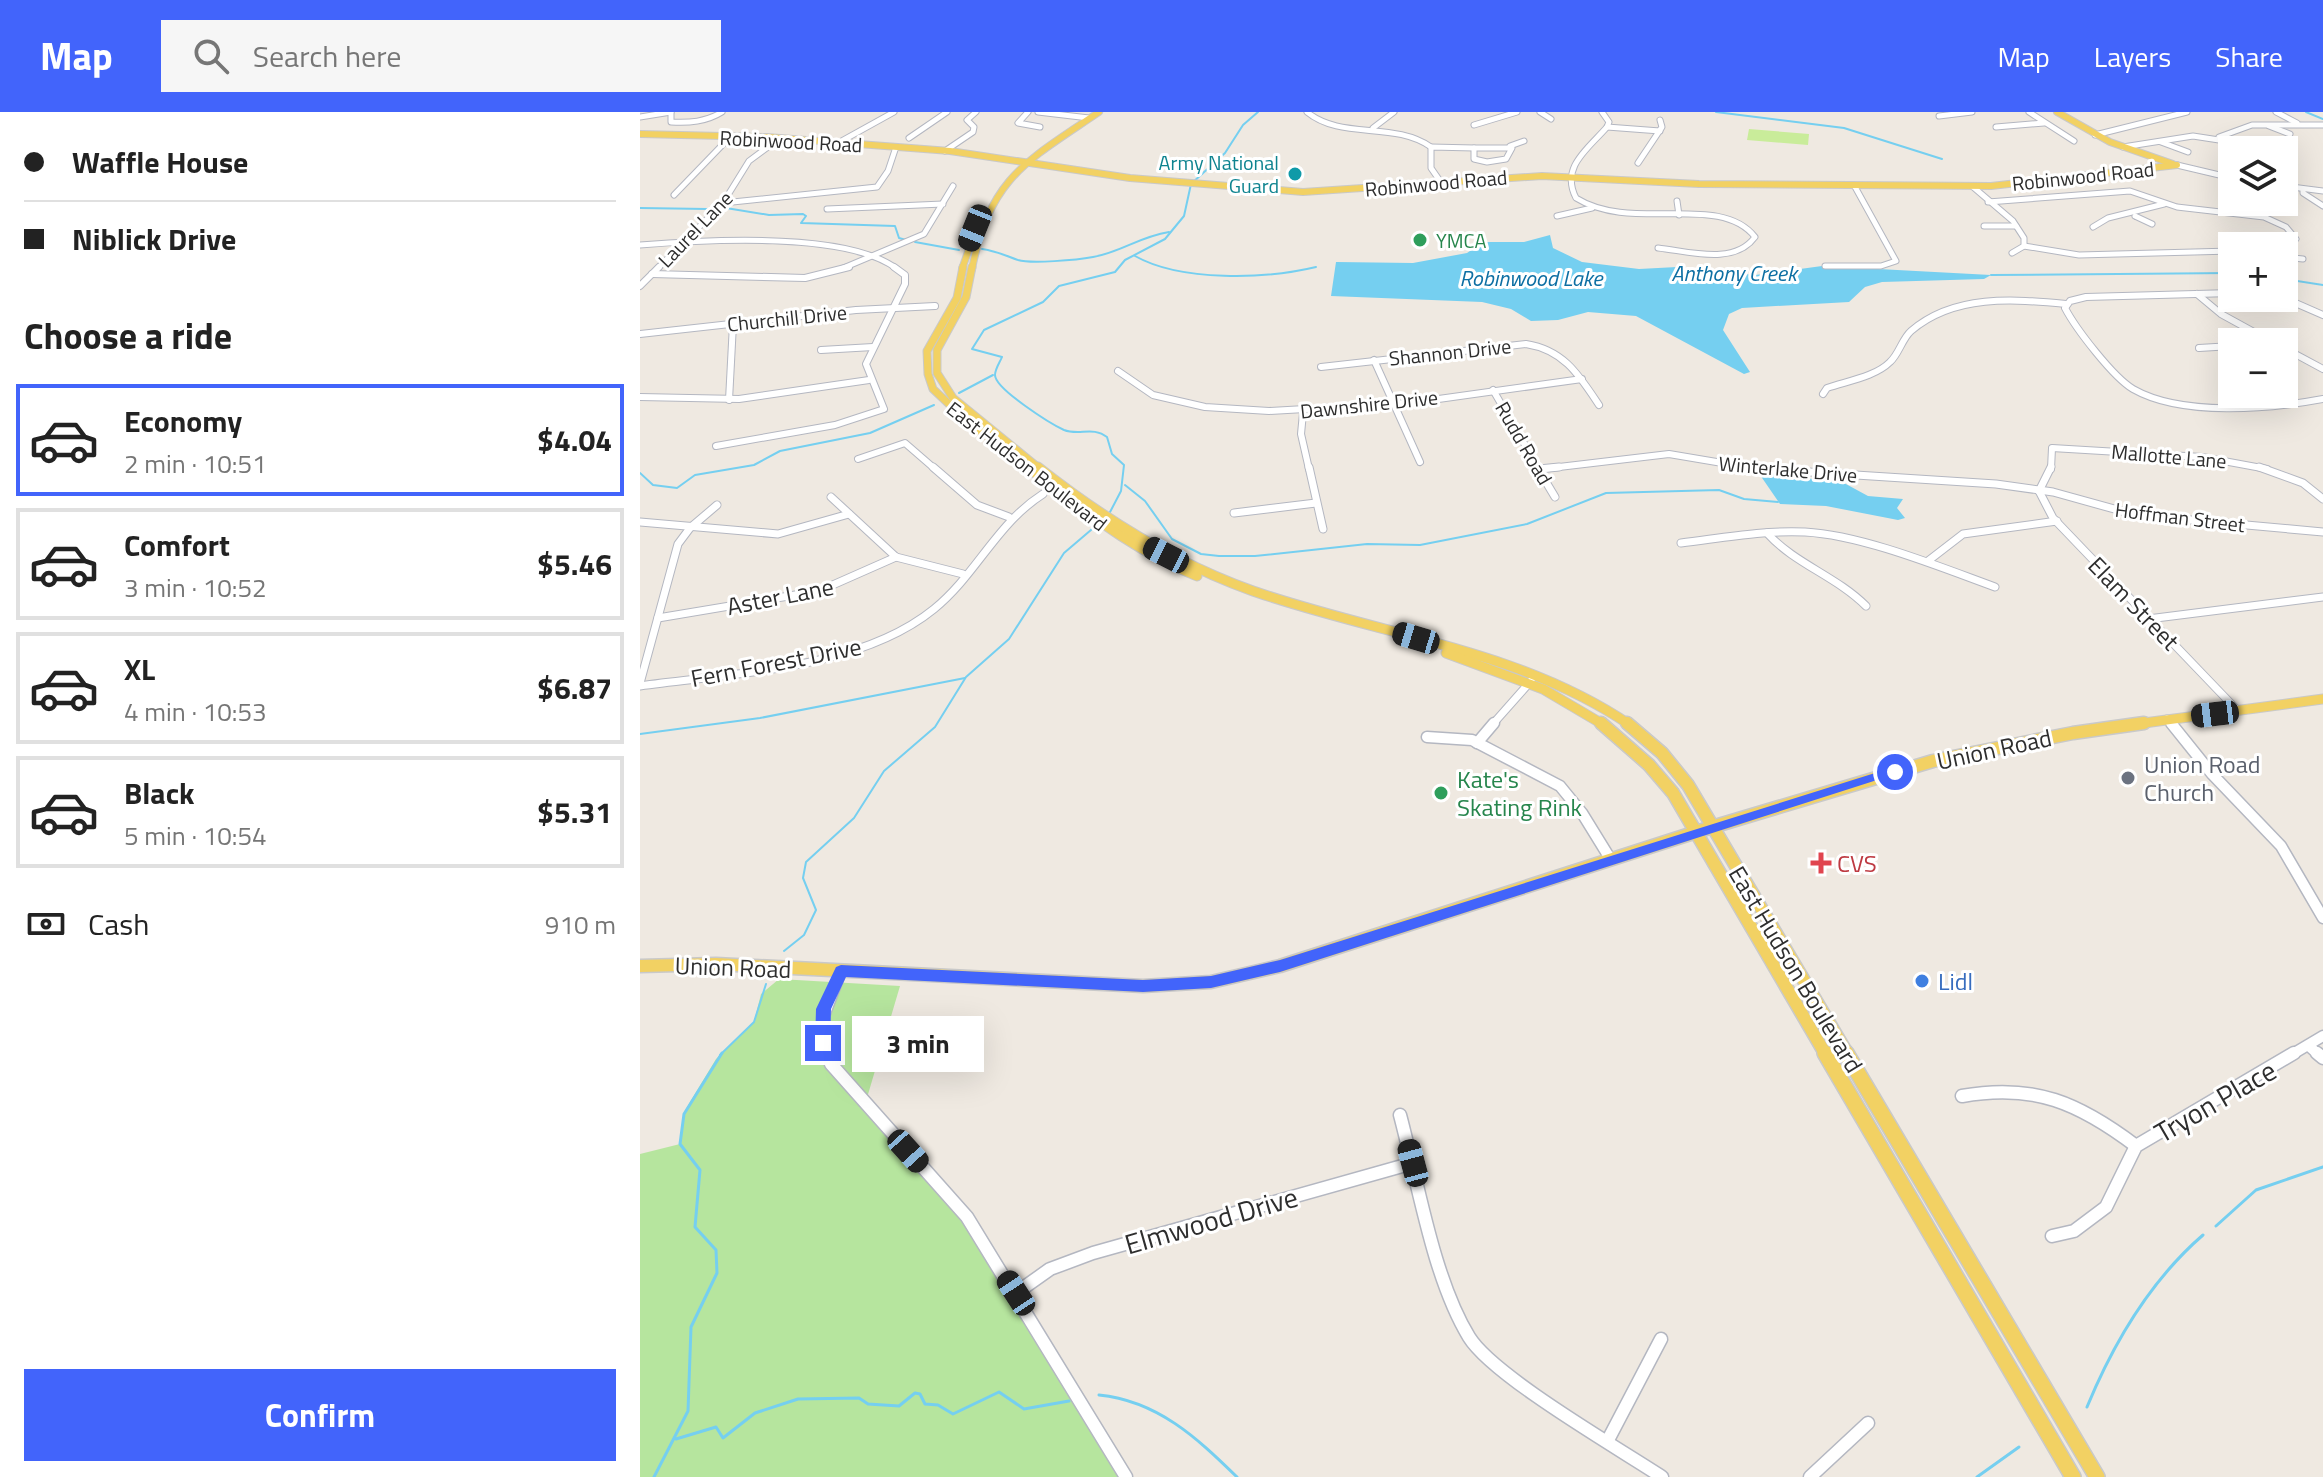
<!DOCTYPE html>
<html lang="en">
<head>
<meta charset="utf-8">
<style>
	body { margin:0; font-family:"Titillium Web",sans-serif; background:#f6f6f6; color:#222; height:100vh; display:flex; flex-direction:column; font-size:30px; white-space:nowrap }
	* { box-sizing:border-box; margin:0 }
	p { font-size:26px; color:#767676 }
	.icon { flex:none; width:44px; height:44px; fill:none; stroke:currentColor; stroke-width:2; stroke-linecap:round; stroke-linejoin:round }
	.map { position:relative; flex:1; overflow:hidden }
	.sheet { display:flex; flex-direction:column; background:#fff; width:640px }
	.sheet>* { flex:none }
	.top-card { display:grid; align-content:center; height:176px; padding:0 24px; background:#fff }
	.tools { position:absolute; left:1578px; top:24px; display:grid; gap:16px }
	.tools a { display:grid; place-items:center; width:80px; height:80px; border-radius:0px; background:#fff; box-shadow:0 8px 32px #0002; font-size:40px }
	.end { position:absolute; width:36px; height:36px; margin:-18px; border:10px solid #4264fb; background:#fff; box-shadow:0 0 0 4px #fff }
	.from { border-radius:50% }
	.bubble { position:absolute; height:56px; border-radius:0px; background:#fff; box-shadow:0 8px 32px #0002; font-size:26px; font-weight:700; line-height:56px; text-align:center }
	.car { position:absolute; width:24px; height:48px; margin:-24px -12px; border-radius:10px; box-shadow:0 0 6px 2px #0007; background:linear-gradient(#222 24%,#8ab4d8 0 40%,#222 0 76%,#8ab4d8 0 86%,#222 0) }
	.top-card b { display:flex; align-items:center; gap:28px; height:76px; font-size:30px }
	.top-card b+b { border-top:2px solid #e0e0e0 }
	.top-card i { width:20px; height:20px; background:#222 }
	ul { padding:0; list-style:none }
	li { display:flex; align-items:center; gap:24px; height:112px; margin:0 16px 12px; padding:0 8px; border:4px solid #e0e0e0; border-radius:0px }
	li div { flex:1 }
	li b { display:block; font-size:30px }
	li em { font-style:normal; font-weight:700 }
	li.current { border-color:#4264fb }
	li>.icon { width:72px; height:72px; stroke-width:1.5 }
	h2 { padding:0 24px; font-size:36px; line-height:96px }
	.pay { display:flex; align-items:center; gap:20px; height:88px; padding:0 24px; font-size:30px }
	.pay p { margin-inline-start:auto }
	.primary-button { display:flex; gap:16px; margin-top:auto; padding:16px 24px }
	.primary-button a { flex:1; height:92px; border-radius:0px; background:#4264fb; color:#fff; font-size:32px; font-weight:700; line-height:92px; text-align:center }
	header { display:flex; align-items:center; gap:48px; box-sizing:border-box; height:112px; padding:0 40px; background:#4264fb; color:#fff }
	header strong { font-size:38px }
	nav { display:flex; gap:44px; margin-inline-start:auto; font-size:28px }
	.search { width:560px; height:72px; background:#f6f6f6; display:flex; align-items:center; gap:20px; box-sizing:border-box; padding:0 28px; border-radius:0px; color:#767676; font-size:30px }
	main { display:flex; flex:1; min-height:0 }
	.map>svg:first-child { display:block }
	.green { fill:#b6e59e }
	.pitch { fill:#c9ec9a }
	.water { fill:#75cff0 }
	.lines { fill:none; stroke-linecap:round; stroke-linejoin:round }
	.stream-far1 { stroke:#75cff0; stroke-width:2 }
	.stream { stroke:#75cff0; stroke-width:3 }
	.minor-far4-casing { stroke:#b4b7c1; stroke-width:7 }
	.minor-far3-casing { stroke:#b4b7c1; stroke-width:8 }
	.minor-far2-casing { stroke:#b4b7c1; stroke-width:9 }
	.minor-far1-casing { stroke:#b4b7c1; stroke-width:13 }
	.minor-casing { stroke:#b4b7c1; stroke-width:15 }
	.major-far4-casing { stroke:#c9c9c9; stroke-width:8 }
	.major-far3-casing { stroke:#c9c9c9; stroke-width:9 }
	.major-far2-casing { stroke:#c9c9c9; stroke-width:11 }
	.major-far1-casing { stroke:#c9c9c9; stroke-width:15 }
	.major-casing { stroke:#c9c9c9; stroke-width:18 }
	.minor-far4 { stroke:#fff; stroke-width:5 }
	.minor-far3 { stroke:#fff; stroke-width:6 }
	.minor-far2 { stroke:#fff; stroke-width:7 }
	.minor-far1 { stroke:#fff; stroke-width:10 }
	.minor { stroke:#fff; stroke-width:12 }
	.major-far4 { stroke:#f2d163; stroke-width:6 }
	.major-far3 { stroke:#f2d163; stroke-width:7 }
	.major-far2 { stroke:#f2d163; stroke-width:9 }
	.major-far1 { stroke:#f2d163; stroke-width:12 }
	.major { stroke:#f2d163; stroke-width:15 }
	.route { fill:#4264fb }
	.culture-dot { fill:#0f9aa8; stroke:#fff; stroke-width:3 }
	.leisure-dot { fill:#2e9e5b; stroke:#fff; stroke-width:3 }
	.worship-dot { fill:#6b7280; stroke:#fff; stroke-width:3 }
	.health-dot { fill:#e0444e; stroke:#fff; stroke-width:3 }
	.shop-dot { fill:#3f7fe0; stroke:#fff; stroke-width:3 }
	.labels { text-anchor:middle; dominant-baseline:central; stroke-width:6; stroke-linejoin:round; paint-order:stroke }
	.far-street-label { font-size:20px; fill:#2e2e2e; stroke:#fff }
	.far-culture-label { font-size:20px; fill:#0d838f; stroke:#fff; text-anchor:end }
	.far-leisure-label { font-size:20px; fill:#27864d; stroke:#fff; text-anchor:start }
	.far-water-label { font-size:22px; font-style:italic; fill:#0d6fa3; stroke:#fff }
	.street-label { font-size:24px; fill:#2e2e2e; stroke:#fff }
	.worship-label { font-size:24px; fill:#5b616d; stroke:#fff; text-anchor:start }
	.leisure-label { font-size:24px; fill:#27864d; stroke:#fff; text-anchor:start }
	.health-label { font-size:24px; fill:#be3a42; stroke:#fff; text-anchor:start }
	.shop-label { font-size:24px; fill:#366cbe; stroke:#fff; text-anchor:start }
	.near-street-label { font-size:28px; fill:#2e2e2e; stroke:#fff }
</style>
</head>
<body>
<header>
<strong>Map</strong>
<div class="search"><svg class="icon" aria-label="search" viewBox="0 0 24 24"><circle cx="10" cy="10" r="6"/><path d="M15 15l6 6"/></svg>Search here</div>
<nav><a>Map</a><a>Layers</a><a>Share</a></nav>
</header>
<main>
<section class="sheet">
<div class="top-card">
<b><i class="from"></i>Waffle House</b>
<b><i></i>Niblick Drive</b>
</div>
<h2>Choose a ride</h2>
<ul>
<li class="current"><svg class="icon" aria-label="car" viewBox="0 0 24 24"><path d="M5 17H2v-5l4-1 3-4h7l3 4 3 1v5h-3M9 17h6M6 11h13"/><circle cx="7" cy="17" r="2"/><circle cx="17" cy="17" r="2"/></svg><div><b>Economy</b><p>2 min · 10:51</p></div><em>$4.04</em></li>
<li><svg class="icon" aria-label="car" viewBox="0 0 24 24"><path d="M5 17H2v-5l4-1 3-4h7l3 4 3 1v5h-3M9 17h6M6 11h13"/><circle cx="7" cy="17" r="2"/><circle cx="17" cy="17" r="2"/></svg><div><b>Comfort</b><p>3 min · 10:52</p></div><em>$5.46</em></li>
<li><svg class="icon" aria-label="car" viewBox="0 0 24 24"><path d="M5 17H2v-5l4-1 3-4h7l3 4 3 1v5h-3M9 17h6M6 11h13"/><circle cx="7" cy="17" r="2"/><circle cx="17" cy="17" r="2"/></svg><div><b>XL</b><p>4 min · 10:53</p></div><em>$6.87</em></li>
<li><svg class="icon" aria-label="car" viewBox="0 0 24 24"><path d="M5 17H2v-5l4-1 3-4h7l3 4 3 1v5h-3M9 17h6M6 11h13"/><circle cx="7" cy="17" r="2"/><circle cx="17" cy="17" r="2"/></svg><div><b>Black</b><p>5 min · 10:54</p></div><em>$5.31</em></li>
</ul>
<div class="pay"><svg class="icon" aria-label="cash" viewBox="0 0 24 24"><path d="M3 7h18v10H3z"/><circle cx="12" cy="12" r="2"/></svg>Cash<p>910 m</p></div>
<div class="primary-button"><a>Confirm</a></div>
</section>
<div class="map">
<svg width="1683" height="1365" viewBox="0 0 1683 1365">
	<rect width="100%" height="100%" fill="#efe9e1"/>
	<path class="green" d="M139,867L260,874L224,996L324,1107L479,1365H0V1042L40,1032L44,1002L50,990L76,947L114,910L121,882Z"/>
	<path class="pitch" d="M1109,17L1169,22L1168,33L1107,28Z"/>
	<g class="water">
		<path d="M910,123L913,136L942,150L999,157L1037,155L1115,163L1182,154L1351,163L1344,167L1242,170L1225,175L1209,190L1102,196L1089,202L1083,218L1110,260L1104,262L996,204L948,200L918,208L891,209L871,197L842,190L691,184L696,150L773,151L827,141L843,130H884Z"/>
		<path d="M1118,360L1204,371L1228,384L1263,387L1257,396L1265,406L1258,408L1186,394L1140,392Z"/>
	</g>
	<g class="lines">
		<g class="stream-far1">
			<path d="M1076,0L1204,16L1302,47"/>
			<path d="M1666,0L1683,7"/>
			<path d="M0,96L67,97"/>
			<path d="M86,96L129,103L163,102L166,104L161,111L255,114L259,126L266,128"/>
			<path d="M275,130L319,138"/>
			<path d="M342,137C356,139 364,143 378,148C391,152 437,148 453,145C482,140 498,125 529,120"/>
			<path d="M495,144C541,170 626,167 676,155"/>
			<path d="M1351,163L1592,161"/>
			<path d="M1644,167L1683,173"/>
			<path d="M319,281L353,263"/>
			<path d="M0,361L13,373L37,376L55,363L114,353L140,339L230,321L294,293"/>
			<path d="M485,373L505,389L532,427L561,442L579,444H615L727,432L780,433L887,412L966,381L1079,378L1104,387L1138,390"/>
			<path d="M469,402L481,379L484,353L472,342L467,325C453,314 439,324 424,318C411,312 355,277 355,263C355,257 360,250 362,245L332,237L344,218L403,190L419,174L475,160L485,148L525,127L544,104L551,72L585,41L603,13L618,0"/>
			<path d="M0,622L120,606L325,566"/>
			<path d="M144,839L164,823L176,798L163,766L166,750L214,706L244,659L295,615L326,565L369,527L424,441L458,412"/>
			<path d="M80,943L114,910L126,872"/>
		</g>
		<g class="stream">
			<path d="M1576,1114L1616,1078L1683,1055"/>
			<path d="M459,1283C518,1289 557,1326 597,1365"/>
			<path d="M1447,1295C1473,1232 1511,1168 1563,1123"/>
			<path d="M36,1327L76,1315L83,1326L115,1301L158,1287L219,1286L228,1292L259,1294L275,1281L280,1282L285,1292L298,1293L313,1302L359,1280L384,1297L429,1289"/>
			<path d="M14,1365L48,1299L51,1215L77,1161L76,1138L55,1115L60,1058L40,1032L44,1002L82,941"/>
			<path d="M1337,1365L1379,1335"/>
		</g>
		<defs>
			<g id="minor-far4">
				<path d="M31,0V10C49,11 66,10 82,0"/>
				<path d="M388,0L378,11L400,15"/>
				<path d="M398,0L449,6"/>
				<path d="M667,0C701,28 754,9 791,35"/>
				<path d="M900,0L911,7"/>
				<path d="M962,0L969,10L967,15C948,37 920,55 936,86C992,121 1080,80 1115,125C1094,154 1048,139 1018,136"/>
				<path d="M1389,0L1434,29"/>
				<path d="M1636,0L1657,11"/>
				<path d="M1299,4L1332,0"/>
				<path d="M0,5L31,0"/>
				<path d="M834,13L877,0"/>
				<path d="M1629,14L1650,22"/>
				<path d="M967,15L1020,19"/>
				<path d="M1356,15L1404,11"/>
				<path d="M733,16L754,0"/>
				<path d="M1455,23L1547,0"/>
				<path d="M1579,25L1612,13H1683"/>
				<path d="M269,26L307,0"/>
				<path d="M1521,30L1548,40"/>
				<path d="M198,31L254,0"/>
				<path d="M870,34L884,29"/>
				<path d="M1483,35L1553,24L1605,32"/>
				<path d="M834,36H872L866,47L847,50L834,47Z"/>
				<path d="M305,39L333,20L334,15L327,8L336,0"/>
				<path d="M998,51L1022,15L1020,8"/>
				<path d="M1537,53L1592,66"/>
				<path d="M800,69L791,56V35L834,36"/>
				<path d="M1332,74L1373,109L1384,126V134L1372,141"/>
				<path d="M1644,74L1683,79"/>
				<path d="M1663,77V81L1683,94"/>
				<path d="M34,83L91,24"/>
				<path d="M1037,89L1039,103"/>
				<path d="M1348,90L1490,79L1537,95L1624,105L1646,115L1656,127"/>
				<path d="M83,91L237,75L248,59L256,35"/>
				<path d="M187,97L303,92"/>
				<path d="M917,104L952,96"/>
				<path d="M1495,104L1512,112"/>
				<path d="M1344,114H1376"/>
				<path d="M1453,115L1468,106L1524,92"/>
				<path d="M0,133C62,128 207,119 257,157"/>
				<path d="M1384,134L1439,143L1592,139"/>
				<path d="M1644,145L1663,147"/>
				<path d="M1185,154H1241L1256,149L1214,73"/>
				<path d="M17,157L83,91L109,49L140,26"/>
				<path d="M201,157L284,122L313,74"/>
			</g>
			<g id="minor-far3">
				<path d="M12,162L165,166L209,155"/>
				<path d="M0,174L19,155"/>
				<path d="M1592,181L1446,185L1430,189L1425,196C1436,217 1473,265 1493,277C1542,305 1630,297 1683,287"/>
				<path d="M1557,182L1581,202L1632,230"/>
				<path d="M1644,186L1683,203"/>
				<path d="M0,222L216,198L295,194"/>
				<path d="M1559,236L1592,234"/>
				<path d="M1644,236L1683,257"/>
				<path d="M181,238L233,235"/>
				<path d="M734,248L780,350"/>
				<path d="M681,255L886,232C924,238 939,263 959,293"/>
				<path d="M478,259L513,283L565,295L629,299L770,291L942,267"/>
				<path d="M853,278L899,357"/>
				<path d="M1183,282L1187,276C1207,269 1235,265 1250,250C1259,242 1262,227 1271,219C1314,182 1373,187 1426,192"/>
				<path d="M0,285L99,287L229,268"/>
				<path d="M89,288L93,212"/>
				<path d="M663,301L661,322L669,357"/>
				<path d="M76,334L195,313L244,297L226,252L265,172V163L254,155"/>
				<path d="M218,347L265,331L295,357"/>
				<path d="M902,357L1029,342L1118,357"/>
				<path d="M1411,357L1412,336L1562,345L1627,357"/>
			</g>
			<g id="minor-far2">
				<path d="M293,355L337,393L369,405"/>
				<path d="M669,355L683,417"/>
				<path d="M897,355L915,385"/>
				<path d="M1090,355L1356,372L1413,380L1496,403L1683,420"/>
				<path d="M1619,355L1663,371L1683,387"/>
				<path d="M899,357L919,355"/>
				<path d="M1399,379L1411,355"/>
				<path d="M1399,379L1413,406L1598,599"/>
				<path d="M191,385L256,445L323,462"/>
				<path d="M594,401L676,391"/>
				<path d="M0,410L138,422L209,402"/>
				<path d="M1127,421C1155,452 1196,464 1226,494"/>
				<path d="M1041,431C1082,426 1123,418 1165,420C1222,423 1300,455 1355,475"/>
				<path d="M1288,449L1323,422L1417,409"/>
				<path d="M18,506L179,479L256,445"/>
				<path d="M1508,507L1683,485"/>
				<path d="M0,571L38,432L50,416L77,393"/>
				<path d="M0,574C92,561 219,558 294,497C336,463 356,412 403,382"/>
				<path d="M1527,607L1532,613"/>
				<path d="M852,613L891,569"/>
			</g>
			<g id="minor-far1">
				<path d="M1531,611L1572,662L1641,734L1683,806"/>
				<path d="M787,625L832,628L920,674L942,701L971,748"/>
				<path d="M837,631L854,611"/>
				<path d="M1670,935L1679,943"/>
				<path d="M188,943L184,904L201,859"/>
				<path d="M1651,943L1683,924"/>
			</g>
			<g id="minor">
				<path d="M187,941L191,952L327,1105L486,1365"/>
				<path d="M1677,941L1683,946"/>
				<path d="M1322,984C1394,971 1439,991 1496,1034"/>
				<path d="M760,1003C778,1070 793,1166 829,1225C853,1264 978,1336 1022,1365"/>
				<path d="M1412,1124L1434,1119L1466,1095L1496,1034L1654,941"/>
				<path d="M376,1181L410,1157L453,1141L773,1051"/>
				<path d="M968,1328L1021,1227"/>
				<path d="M1170,1365L1228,1311"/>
			</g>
			<g id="major-far4">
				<path d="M1417,0L1470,30L1533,52"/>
				<path d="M0,22L127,25L310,39L490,66L663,80L902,64L1059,72L1351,74L1537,53"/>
				<path d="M322,157L343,97"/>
				<path d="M332,157C350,65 387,49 459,0"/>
			</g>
			<g id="major-far3">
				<path d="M323,155L317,186L287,239L288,262L293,277L328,310L390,357"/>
				<path d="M332,155L326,185L297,238V261L313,286L400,357"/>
			</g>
			<g id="major-far2">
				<path d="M387,355C442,396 493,439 557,464"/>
				<path d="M398,355C464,407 534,451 613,479C740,523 878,537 990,613"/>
				<path d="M806,541L903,577L964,613"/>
				<path d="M1489,613L1683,587"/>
			</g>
			<g id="major-far1">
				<path d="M961,611L1009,653L1033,681L1186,943"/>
				<path d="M987,611L1022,641L1048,673L1208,943"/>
				<path d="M0,854L76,852L503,874L571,870L640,854L1072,715L1293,649L1433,621L1504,611"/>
			</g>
			<g id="major">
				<path d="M1185,941L1433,1365"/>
				<path d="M1206,941L1457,1365"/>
			</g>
		</defs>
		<use href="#minor-far4" class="minor-far4-casing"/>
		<use href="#minor-far3" class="minor-far3-casing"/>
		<use href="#minor-far2" class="minor-far2-casing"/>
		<use href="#minor-far1" class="minor-far1-casing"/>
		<use href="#minor" class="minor-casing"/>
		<use href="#major-far4" class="major-far4-casing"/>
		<use href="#major-far3" class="major-far3-casing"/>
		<use href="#major-far2" class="major-far2-casing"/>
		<use href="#major-far1" class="major-far1-casing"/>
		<use href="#major" class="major-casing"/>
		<use href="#minor-far4" class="minor-far4"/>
		<use href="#minor-far3" class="minor-far3"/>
		<use href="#minor-far2" class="minor-far2"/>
		<use href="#minor-far1" class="minor-far1"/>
		<use href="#minor" class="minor"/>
		<use href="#major-far4" class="major-far4"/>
		<use href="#major-far3" class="major-far3"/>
		<use href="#major-far2" class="major-far2"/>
		<use href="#major-far1" class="major-far1"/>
		<use href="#major" class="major"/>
	</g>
	<path class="route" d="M1251,656L1262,660L640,860L571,876L503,880L206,865L191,897L190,931L183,938L175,931L176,897L196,855L201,853L503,868L571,864L640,848Z"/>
	<circle class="culture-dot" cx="655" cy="62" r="8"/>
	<g class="leisure-dot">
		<circle cx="780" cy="128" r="8"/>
		<circle cx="801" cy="681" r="8"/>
	</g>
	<circle class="worship-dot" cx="1488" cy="666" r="8"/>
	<path class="health-dot" d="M1177 739h8v8h8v8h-8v8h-8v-8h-8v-8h8z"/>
	<circle class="shop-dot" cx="1282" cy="869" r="8"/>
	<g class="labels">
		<g class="far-street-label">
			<text transform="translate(151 29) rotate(3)">Robinwood Road</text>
			<text transform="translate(1443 64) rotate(-6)">Robinwood Road</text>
			<text transform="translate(796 71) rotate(-5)">Robinwood Road</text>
			<text transform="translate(55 117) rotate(-46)">Laurel Lane</text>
			<text transform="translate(147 206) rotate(-6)">Churchill Drive</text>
			<text transform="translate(810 240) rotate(-6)">Shannon Drive</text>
			<text transform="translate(729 292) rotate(-6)">Dawnshire Drive</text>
			<text transform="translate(884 331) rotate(60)">Rudd Road</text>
			<text transform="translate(1529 344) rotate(5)">Mallotte Lane</text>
			<text transform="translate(387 354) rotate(38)">East Hudson Boulevard</text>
			<text transform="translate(1148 357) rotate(5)">Winterlake Drive</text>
			<text transform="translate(1540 405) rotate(7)">Hoffman Street</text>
		</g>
		<g class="far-culture-label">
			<text x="639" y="50">Army National<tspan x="639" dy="23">Guard</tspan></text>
		</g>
		<g class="far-leisure-label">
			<text x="796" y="128">YMCA</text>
		</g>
		<g class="far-water-label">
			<text x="1094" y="161">Anthony Creek</text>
			<text x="891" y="166">Robinwood Lake</text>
		</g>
		<g class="street-label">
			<text transform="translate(140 484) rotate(-11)">Aster Lane</text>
			<text transform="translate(1494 491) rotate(46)">Elam Street</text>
			<text transform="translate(136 550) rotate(-11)">Fern Forest Drive</text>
			<text transform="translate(1354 637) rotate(-12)">Union Road</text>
			<text transform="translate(93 855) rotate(2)">Union Road</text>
			<text transform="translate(1156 857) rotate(59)">East Hudson Boulevard</text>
		</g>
		<g class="worship-label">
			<text x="1504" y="652">Union Road<tspan x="1504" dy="28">Church</tspan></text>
		</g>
		<g class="leisure-label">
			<text x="817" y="667">Kate's<tspan x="817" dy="28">Skating Rink</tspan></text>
		</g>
		<g class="health-label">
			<text x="1197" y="751">CVS</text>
		</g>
		<g class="shop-label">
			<text x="1298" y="869">Lidl</text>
		</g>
		<g class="near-street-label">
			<text transform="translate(1575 989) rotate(-30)">Tryon Place</text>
			<text transform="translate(571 1108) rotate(-16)">Elmwood Drive</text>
		</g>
	</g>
</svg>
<div class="tools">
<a><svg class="icon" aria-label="layers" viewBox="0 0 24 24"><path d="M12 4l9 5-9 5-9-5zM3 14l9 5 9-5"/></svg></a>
<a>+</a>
<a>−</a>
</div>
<i class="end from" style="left:1255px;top:660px"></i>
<i class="end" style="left:183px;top:931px"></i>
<div class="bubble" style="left:212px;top:904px;width:132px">3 min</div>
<i class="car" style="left:335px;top:116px;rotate:202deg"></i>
<i class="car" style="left:526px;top:443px;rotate:297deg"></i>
<i class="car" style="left:776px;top:526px;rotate:287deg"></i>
<i class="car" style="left:1575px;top:602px;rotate:263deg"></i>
<i class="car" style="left:268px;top:1039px;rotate:138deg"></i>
<i class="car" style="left:773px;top:1051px;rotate:345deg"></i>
<i class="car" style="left:376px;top:1181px;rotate:327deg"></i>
</div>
</main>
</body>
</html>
